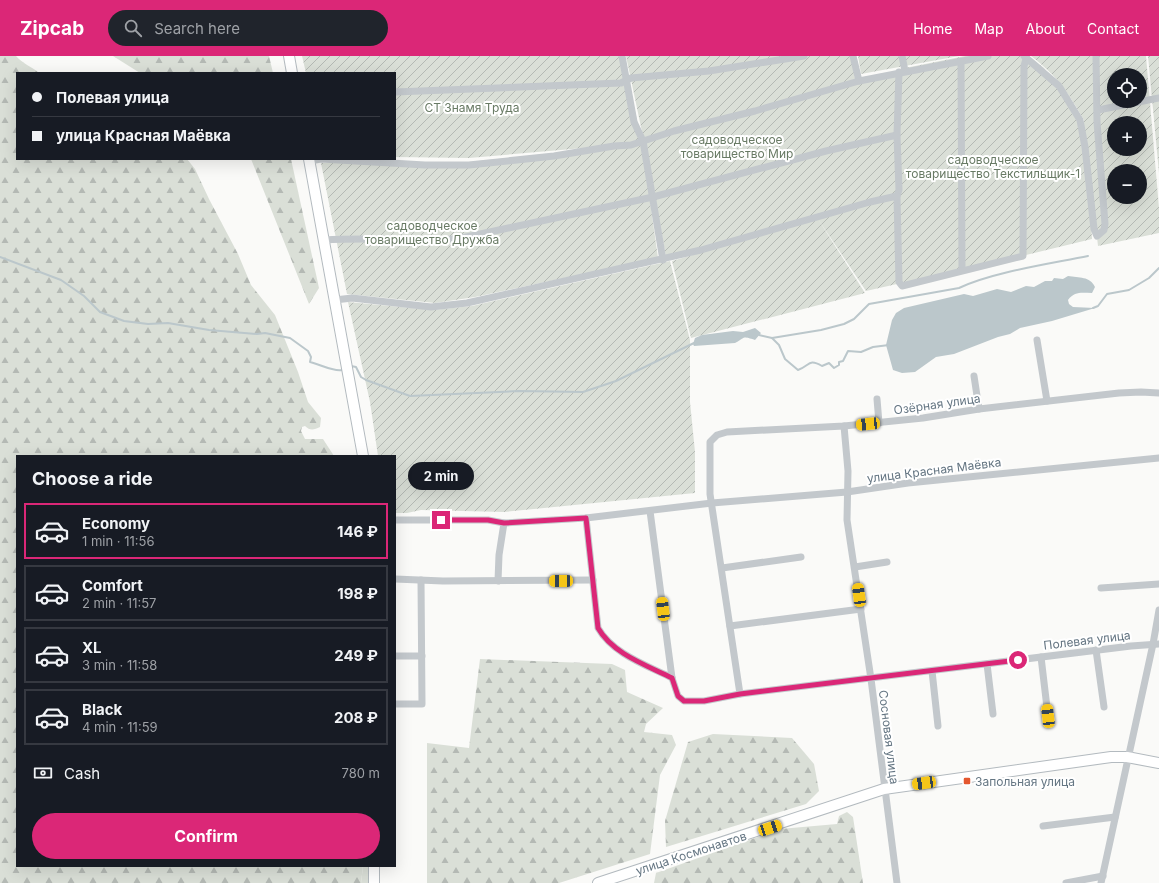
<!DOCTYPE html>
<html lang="en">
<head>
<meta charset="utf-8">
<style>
	body { margin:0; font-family:Inter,sans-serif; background:#20242c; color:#f1f3f6; height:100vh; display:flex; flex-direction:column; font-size:15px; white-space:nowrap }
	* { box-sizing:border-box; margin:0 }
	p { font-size:13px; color:#9ea1a6 }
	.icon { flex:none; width:22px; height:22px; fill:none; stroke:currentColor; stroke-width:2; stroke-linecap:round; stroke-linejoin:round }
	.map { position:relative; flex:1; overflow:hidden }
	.sheet { position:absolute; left:16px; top:399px; width:380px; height:412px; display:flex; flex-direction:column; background:#171b24; border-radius:0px; box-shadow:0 4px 16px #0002 }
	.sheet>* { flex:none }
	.top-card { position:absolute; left:16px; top:16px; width:380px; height:88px; border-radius:0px; box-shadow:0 4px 16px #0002; display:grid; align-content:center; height:88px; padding:0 16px; background:#171b24 }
	.fabs { position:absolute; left:1107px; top:12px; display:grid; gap:8px }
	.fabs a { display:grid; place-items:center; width:40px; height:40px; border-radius:50%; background:#171b24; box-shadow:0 4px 16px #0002; font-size:20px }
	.end { position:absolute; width:18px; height:18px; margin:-9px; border:5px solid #db2777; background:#fff; box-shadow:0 0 0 2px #fff }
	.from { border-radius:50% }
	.bubble { position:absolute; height:28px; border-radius:14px; background:#171b24; box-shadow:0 4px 16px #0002; font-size:13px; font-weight:700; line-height:28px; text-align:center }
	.car { position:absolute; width:12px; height:24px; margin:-12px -6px; border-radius:5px; box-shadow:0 0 3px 1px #0007; background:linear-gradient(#f5c518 24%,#345 0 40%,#f5c518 0 76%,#345 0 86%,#f5c518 0) }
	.top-card b { display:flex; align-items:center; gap:14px; height:38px; font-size:15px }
	.top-card b+b { border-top:1px solid #363941 }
	.top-card i { width:10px; height:10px; background:#f1f3f6 }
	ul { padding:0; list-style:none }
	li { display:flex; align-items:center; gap:12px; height:56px; margin:0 8px 6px; padding:0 8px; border:2px solid #363941; border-radius:0px }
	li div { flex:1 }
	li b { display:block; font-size:15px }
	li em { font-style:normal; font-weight:700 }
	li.on { border-color:#db2777 }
	li>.icon { width:36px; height:36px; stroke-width:1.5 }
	h2 { padding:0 16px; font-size:18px; line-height:48px }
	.pay { display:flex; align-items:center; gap:10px; height:44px; padding:0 16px; font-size:15px }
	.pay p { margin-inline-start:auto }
	.action { display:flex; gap:8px; margin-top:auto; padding:8px 16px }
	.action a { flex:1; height:46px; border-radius:24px; background:#db2777; color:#fff; font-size:16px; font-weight:700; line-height:46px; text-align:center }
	header { display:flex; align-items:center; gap:24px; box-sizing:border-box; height:56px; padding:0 20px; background:#db2777; color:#fff }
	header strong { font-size:19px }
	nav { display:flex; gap:22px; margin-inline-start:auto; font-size:14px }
	.search { width:280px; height:36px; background:#20242c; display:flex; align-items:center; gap:10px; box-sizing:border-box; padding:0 14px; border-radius:22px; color:#9ea1a6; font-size:15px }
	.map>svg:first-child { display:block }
	.grass { fill:#dadfd7 }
	.forest { fill:url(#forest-firs) }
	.garden { fill:url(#garden-furrows); fill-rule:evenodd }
	.water { fill:#bbc7cb }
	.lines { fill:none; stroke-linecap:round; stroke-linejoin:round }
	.stream { stroke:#bbc7cb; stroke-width:2 }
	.secondary-casing { stroke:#b3babf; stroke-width:12 }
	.street { stroke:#c3c8cc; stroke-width:7 }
	.secondary { stroke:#fff; stroke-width:10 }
	.route { stroke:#db2777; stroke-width:5 }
	.poi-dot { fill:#e4572e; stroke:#fff; stroke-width:1.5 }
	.labels { text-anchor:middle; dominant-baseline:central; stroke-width:4; stroke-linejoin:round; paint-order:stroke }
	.park-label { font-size:12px; fill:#687a64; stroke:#fff }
	.street-label { font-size:12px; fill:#657683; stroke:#fff }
	.poi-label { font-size:12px; fill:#657683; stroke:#fff; text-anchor:start }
</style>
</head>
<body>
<header>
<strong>Zipcab</strong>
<div class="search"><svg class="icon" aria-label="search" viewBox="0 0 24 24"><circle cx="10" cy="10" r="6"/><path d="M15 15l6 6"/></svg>Search here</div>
<nav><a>Home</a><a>Map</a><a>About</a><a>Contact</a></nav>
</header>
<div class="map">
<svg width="1159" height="827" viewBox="0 0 1159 827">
	<defs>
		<pattern id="forest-firs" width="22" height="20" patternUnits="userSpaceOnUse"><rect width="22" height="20" fill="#dadfd7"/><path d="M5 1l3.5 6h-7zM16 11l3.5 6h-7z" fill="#b4b9b4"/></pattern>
		<pattern id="garden-furrows" width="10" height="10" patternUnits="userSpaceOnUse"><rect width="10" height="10" fill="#dadfd7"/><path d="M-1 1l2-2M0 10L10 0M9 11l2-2" fill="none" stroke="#b4b9b4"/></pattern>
	</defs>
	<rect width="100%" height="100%" fill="#fafaf8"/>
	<path class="grass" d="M363,810H369L368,827H361Z"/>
	<g class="forest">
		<path d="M0,0H16C23,8 31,10 39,17H17V103H187L195,113L209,143L238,198L251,229L275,259L298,316L308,346L321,362L320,371C314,374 310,375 305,370L302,371L301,375L305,383H323L334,400H17V810H363L361,827H0Z"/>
		<path d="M113,0H269L273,17H140Z"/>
		<path d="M251,103H291L319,232L309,248Z"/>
		<path d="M480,603L612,608L625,614L627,636L663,652L646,668L644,676L672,679L676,689L660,719L650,798L559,827H427V687L469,692Z"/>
		<path d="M713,678L792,682L814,708L819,735L806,748L666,791L665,765L688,686Z"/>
		<path d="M847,756L853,761L863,827H654L656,817L780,773L837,768L839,760Z"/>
	</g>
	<g class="garden">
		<path d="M302,0H623L642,87L469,102L395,101V17H306Z"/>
		<path d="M626,0H851L855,22L900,17V13L965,0H1029L1044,12L1084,69V64C1067,35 1058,21 1031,0H1146L1159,152V177L1098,190L1087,93L1092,183L898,230V209L897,228L866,235L818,163L865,237L691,282L672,205L791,170L666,201L649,109ZM1114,19H1140V45H1114ZM1114,67H1140V93H1114ZM1114,115H1140V141H1114Z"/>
		<path d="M858,0H959L861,18Z"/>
		<path d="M1148,0H1159V117Z"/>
		<path d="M642,88L658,202L475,241L435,247L347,238L321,107L469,106Z"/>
		<path d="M670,205L690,284V346L695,396V437L504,456L421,454L407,457H395V400H378L370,346L348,246L433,254L472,250Z"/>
	</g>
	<g class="water">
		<path d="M1068,220C1079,222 1090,220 1095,231L1092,237C1081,237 1075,235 1068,244L1069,248L1073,251L1095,252L1052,265L1020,272L1010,278L998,281L954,298L936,301L915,316L902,317L893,314L886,289L892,264L896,257L904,252L964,238L973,240L997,233L1011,236L1026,230L1034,231L1045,225H1052L1054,222L1063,223Z"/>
		<path d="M755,272L761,277L755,284C741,280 747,281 735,287L694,290L693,288L695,282L702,279L733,275L743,276Z"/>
	</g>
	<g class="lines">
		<g class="stream">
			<path d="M0,201L61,224L84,240L100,256L124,265L148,268L168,267L209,274L257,278L265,277L290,282L308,295L311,301L310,306C319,308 334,316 342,314"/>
			<path d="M1093,252L1098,250L1107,238L1129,234L1149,222L1159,212"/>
			<path d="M759,279L772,282L779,289L785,303L798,314C810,310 808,302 822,310L829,307L834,312L839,309V306L843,305L848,295L861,296L873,291L889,289"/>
			<path d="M772,282L821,274L844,268L854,263L869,248L959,232C993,216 1049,208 1088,200"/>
			<path d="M351,310L356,311L361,321L366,324L410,340L519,335L583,336L616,325L694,287"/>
		</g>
		<defs>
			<g id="secondary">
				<path d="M289,0L292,17"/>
				<path d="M309,103L363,400"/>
				<path d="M374,827V810"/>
				<path d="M598,827L884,733L1111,701H1127L1159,707"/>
			</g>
		</defs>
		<use href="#secondary" class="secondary-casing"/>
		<g class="street">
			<path d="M622,0L634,66L643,85L663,204"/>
			<path d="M853,0L859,25"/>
			<path d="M902,0L905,15"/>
			<path d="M1024,0L1059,30L1080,64L1085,91L1094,173L1097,180L1104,174L1105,168L1097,66L1096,0"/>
			<path d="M961,6L962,214"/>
			<path d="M899,16L897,79L899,134L897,140L899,226L902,230L1023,200L1024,10L1026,3"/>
			<path d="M395,36L621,27L631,22L709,15L804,0"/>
			<path d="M1098,54L1159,42"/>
			<path d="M310,105L321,103L425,109H469L554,100L614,90L631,89L674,75L755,55L859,25L988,0"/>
			<path d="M324,184C368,181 413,185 457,183L653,141L826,95L897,79"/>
			<path d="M335,244L352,242L431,251L467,247L701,194L870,146L897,140"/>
			<path d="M1037,284L1047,345"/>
			<path d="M974,320L979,353"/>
			<path d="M877,343L879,367"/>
			<path d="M844,370L848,415L847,464L871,623L897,827"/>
			<path d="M650,455L672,622L678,640L684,645H704L740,638L1131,590L1159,588"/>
			<path d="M586,462L598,572C613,598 646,609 672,622"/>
			<path d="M395,464H488L504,467L586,462L712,447L847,436L908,427L1159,402"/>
			<path d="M855,511L887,506"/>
			<path d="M722,512L801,501"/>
			<path d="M395,523L443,525L593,524"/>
			<path d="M498,525L499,499L504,467"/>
			<path d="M1101,532L1159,528"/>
			<path d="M730,570L861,553"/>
			<path d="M1096,594L1104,651"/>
			<path d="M395,600H422"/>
			<path d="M1041,601L1048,660"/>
			<path d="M987,608L993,658"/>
			<path d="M932,615L938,670"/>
			<path d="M740,638L710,438V386L717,379L727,376L844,370L923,362L979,353L1119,337L1141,336L1159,337"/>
			<path d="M395,648H422L421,524"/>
			<path d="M1043,770L1115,761"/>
			<path d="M1066,827L1103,820"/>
			<path d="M1101,827L1153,588L1159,554"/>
		</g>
		<use href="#secondary" class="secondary"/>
	</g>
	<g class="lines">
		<path class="route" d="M441,464H488L504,467L586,462L598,572C613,598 646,609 672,622L678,640L684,645H704L740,638L1018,604"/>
	</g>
	<rect class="poi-dot" x="963" y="721" width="8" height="8" rx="2"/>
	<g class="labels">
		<g class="park-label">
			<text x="472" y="51">СТ Знамя Труда</text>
			<text x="737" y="83">садоводческое<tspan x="737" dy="14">товарищество Мир</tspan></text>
			<text x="993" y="103">садоводческое<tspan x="993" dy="14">товарищество Текстильщик-1</tspan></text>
			<text x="432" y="169">садоводческое<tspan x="432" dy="14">товарищество Дружба</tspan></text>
		</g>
		<g class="street-label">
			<text transform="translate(937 348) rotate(-8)">Озёрная улица</text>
			<text transform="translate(934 414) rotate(-7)">улица Красная Маёвка</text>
			<text transform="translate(1087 584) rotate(-7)">Полевая улица</text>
			<text transform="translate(889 681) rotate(83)">Сосновая улица</text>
			<text transform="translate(691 797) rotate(-18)">улица Космонавтов</text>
		</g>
		<g class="poi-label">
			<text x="975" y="725">Запольная улица</text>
		</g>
	</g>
</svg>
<div class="fabs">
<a><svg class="icon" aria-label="locate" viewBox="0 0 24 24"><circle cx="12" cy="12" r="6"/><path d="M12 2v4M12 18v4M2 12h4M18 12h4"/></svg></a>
<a>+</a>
<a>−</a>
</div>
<i class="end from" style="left:1018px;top:604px"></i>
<i class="end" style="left:441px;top:464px"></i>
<div class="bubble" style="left:408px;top:406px;width:66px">2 min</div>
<i class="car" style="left:868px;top:368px;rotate:264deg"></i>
<i class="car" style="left:561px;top:525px;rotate:270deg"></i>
<i class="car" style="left:859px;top:539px;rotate:352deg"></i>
<i class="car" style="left:663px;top:553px;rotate:353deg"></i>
<i class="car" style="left:1048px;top:660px;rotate:353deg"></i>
<i class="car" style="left:924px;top:727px;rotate:262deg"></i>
<i class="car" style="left:770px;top:772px;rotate:72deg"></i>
<div class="top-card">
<b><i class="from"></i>Полевая улица</b>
<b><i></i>улица Красная Маёвка</b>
</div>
<section class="sheet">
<h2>Choose a ride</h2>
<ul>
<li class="on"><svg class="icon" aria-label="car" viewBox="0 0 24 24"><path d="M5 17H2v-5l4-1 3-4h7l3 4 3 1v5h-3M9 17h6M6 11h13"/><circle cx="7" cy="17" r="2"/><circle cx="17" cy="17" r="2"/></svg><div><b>Economy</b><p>1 min · 11:56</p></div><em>146 ₽</em></li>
<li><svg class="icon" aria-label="car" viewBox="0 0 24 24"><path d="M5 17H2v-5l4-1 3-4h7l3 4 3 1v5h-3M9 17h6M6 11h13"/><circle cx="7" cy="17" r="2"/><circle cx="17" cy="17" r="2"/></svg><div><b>Comfort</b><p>2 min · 11:57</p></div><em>198 ₽</em></li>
<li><svg class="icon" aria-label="car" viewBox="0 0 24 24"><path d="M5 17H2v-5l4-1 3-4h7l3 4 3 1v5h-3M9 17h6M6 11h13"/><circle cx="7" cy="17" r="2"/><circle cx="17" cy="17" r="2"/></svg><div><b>XL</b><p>3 min · 11:58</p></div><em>249 ₽</em></li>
<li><svg class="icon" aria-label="car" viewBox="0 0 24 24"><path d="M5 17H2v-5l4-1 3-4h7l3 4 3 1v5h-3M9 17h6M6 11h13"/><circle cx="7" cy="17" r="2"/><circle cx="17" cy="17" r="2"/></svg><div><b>Black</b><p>4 min · 11:59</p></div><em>208 ₽</em></li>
</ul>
<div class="pay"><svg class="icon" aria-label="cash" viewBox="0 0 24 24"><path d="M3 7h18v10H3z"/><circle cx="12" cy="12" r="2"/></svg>Cash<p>780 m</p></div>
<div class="action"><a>Confirm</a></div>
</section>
</div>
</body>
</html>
